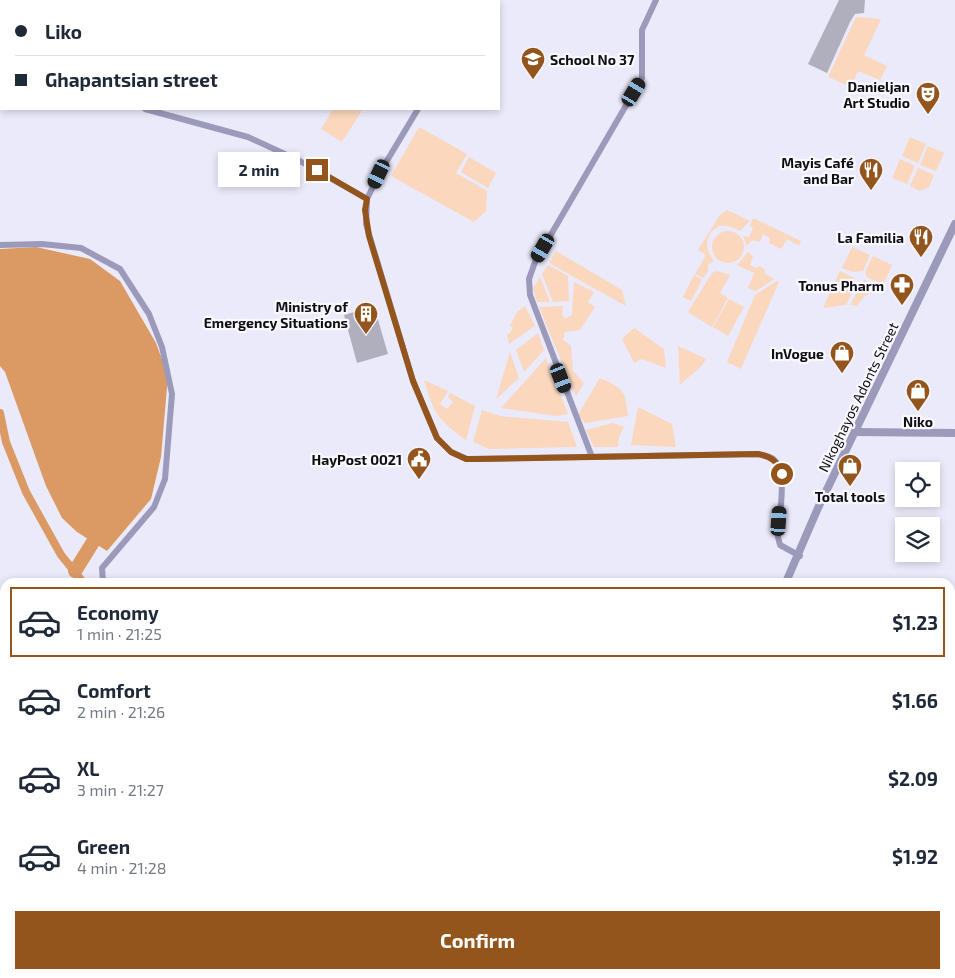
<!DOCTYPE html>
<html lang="en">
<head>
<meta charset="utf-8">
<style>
	body { margin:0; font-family:"Exo 2",sans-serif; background:#f2f2f3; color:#1f2937; height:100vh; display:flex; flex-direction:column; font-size:19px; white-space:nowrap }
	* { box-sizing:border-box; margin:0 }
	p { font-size:16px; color:#747a83 }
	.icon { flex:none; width:28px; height:28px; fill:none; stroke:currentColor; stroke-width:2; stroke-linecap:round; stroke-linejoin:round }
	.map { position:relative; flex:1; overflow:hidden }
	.sheet { position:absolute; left:0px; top:578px; width:955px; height:401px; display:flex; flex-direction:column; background:#fff; border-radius:15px 15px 0 0; box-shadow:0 2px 8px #0003 }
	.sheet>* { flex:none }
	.hud { position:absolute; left:0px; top:0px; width:500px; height:110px; box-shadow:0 2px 8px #0003; display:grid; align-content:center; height:110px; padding:0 15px; background:#fff }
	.buttons { position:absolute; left:895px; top:462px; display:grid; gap:10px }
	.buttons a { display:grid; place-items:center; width:45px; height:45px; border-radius:0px; background:#fff; box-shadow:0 2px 8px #0003; font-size:25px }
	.end { position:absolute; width:22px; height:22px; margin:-11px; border:6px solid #93551b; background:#fff; box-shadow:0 0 0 2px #fff }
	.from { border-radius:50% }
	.bubble { position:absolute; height:35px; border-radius:0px; background:#fff; box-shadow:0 2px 8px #0003; font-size:16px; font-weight:700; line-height:35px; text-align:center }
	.car { position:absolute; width:15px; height:30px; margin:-15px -8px; border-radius:6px; box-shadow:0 0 4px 1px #0007; background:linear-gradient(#222 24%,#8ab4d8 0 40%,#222 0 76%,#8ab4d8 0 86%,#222 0) }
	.hud b { display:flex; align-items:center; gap:18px; height:48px; font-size:19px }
	.hud b+b { border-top:1px solid #e0e1e3 }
	.hud i { width:12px; height:12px; background:#1f2937 }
	ul { padding:9px 0 0; list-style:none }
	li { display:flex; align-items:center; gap:15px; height:70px; margin:0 10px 8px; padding:0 5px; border:2px solid transparent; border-radius:0px }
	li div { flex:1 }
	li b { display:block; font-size:19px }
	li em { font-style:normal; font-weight:700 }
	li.on { border-color:#93551b }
	li>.icon { width:45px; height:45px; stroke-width:1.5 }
	.button { display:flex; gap:10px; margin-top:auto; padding:10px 15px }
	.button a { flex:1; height:58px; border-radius:0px; background:#93551b; color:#fff; font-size:20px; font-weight:700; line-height:58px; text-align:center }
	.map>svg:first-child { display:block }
	.green { fill:#fad7bd }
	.water { fill:#db9964 }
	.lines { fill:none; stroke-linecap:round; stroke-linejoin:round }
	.canal { stroke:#db9964; stroke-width:8 }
	.river { stroke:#db9964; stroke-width:14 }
	.building { fill:#afafbe }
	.minor { stroke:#9c9abb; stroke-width:6 }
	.tertiary { stroke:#9c9abb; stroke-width:8 }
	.route { stroke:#93551b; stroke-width:6 }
	.labels { text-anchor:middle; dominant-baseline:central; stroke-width:4.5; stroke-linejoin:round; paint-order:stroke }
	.poi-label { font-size:14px; font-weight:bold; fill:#0e0e13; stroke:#f9f8ff; text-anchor:end }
	.street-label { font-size:14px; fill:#0e0e13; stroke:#f9f8ff }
</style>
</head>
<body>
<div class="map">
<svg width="955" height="978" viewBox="0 0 955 978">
	<rect width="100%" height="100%" fill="#ebeafa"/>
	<g class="green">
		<path d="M856,17L881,19L864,55L887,66L880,80L858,71L851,87L828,77Z"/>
		<path d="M333,109H363L342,142L321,129Z"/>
		<path d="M419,127L467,154L456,173L487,191L486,211L474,222L391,176Z"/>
		<path d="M910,137L926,144L918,163L902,156Z"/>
		<path d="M928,146L944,153L936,171L920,165Z"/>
		<path d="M469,157L496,173L488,188L461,172Z"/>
		<path d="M900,159L915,166L907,184L892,178Z"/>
		<path d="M918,168L934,175L929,187L920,191L910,186Z"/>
		<path d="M727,210L750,221L740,231C734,228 725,223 718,227C704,233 705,251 714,261L708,265V271L703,278L695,274L706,255L698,250L719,216Z"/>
		<path d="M753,218L801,241L799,246L787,239L781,249L769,243L770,238L763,234L760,242L752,240L747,246L743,236L749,237L753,228L750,226Z"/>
		<circle cx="728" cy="247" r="16"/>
		<path d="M852,247L870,255L863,271L853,272L842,268Z"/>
		<path d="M556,251L622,290L626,306L549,263Z"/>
		<path d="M748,252L753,256L750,265L756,268L758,266L765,269L764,273L774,279L756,291L748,288L754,273L737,265Z"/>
		<path d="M873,256L892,265L883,285L867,277L865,272Z"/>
		<path d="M548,265L568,276L569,301L553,302L542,274Z"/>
		<path d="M717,271L730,275L720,293L728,298L712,327L688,312L712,273Z"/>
		<path d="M840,271L854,278V288L846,305L823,308Z"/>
		<path d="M694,275L702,280L691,301L683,297Z"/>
		<path d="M540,277L550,302H537L533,288Z"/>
		<path d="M864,280L882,287L880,292C868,292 863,296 857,306L850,305Z"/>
		<path d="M777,281L779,282L741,369L727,362L755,295Z"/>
		<path d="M574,282L594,292L588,302L595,307L580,330L565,332L563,340L571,346L573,371L584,383L576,396L539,307L563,306L562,314L565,319L572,315Z"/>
		<path d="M729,299L744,307L728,336L713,327Z"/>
		<path d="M525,306L535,326L509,344L507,334H509L513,328L510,326L517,312Z"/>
		<path d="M634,328L664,349L666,368L642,359L634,363L622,339Z"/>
		<path d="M538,333L544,350L524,372L516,350Z"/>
		<path d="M678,346L706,359C700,371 689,375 680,385Z"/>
		<path d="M510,352L519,378L496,399Z"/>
		<path d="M546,358L568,414L556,416L501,408Z"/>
		<path d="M600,378C624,389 625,390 628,416L585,423L578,415Z"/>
		<path d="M424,380L448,391L440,404L447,409L453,402L448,397L450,393L475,406L466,440C437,419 434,413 424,380Z"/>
		<path d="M638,407L672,424L676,447L631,445Z"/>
		<path d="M482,410L500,416L568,422L577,447L489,449L473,442Z"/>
		<path d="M613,423L624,427L619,437L618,447H594L586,430Z"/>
		<path d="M675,974H741L739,978H673Z"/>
	</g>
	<path class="water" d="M36,247L90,259L120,281L156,343L168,376L161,457L151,499L107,551L77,532L62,518L46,486L5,372L0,366V249Z"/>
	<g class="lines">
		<g class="canal">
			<path d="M0,413L6,442L26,492L61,555L83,582"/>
			<path d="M0,728L5,725"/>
		</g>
		<path class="river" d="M75,571L93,542"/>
	</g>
	<g class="building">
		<path d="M839,0H865L864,13L855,14L850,22L827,73L808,64Z"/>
		<path d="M374,306L388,354L357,363L344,315Z"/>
	</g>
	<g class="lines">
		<g class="minor">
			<path d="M0,72H1"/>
			<path d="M145,109L248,137L300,161L367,199"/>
			<path d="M418,109L379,174L367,199L366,224L413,381L437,438L451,452L467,459L758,454C767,456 774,457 778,465C786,479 779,520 778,537L780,545L800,556"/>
			<path d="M0,245L42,244L81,248L120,269L149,314L162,347L172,394L165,479L154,507L102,568L103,582"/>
			<path d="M592,457L530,295L529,279L535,262L642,78V30L656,0"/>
			<path d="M955,682L950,696L955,709"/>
		</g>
		<g class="tertiary">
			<path d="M855,432L955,433"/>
			<path d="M786,582L818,508L955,224"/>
			<path d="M840,974L848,978"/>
		</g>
	</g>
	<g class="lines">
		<path class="route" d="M317,170L367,199L365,210L369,236L413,381L437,438L451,452L466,459H477L758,454C772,457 777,461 782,474"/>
	</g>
	<defs>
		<symbol id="school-pin" viewBox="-11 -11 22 30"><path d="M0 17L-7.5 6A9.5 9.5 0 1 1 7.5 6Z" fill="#93551b" stroke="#f9f8ff"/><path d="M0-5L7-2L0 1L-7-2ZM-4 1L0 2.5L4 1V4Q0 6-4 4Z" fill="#fff"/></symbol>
		<symbol id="theatre-pin" viewBox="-11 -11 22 30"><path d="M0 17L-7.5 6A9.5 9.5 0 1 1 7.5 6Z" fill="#93551b" stroke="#f9f8ff"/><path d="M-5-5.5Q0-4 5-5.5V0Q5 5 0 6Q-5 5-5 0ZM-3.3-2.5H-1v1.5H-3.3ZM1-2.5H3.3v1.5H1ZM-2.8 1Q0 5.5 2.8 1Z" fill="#fff"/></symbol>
		<symbol id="restaurant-pin" viewBox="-11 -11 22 30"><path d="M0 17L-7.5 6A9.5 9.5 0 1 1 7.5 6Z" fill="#93551b" stroke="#f9f8ff"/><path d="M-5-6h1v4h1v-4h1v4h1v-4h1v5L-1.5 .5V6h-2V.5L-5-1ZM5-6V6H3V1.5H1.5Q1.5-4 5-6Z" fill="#fff"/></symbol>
		<symbol id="pharmacy-pin" viewBox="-11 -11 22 30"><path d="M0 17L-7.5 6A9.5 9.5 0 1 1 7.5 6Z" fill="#93551b" stroke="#f9f8ff"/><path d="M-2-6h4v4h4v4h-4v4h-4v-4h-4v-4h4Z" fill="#fff"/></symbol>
		<symbol id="building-pin" viewBox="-11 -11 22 30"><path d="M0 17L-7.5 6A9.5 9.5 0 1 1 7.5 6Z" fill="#93551b" stroke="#f9f8ff"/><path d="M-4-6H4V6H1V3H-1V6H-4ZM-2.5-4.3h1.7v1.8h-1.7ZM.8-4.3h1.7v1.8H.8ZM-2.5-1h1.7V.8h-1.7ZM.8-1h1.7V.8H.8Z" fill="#fff"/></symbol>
		<symbol id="shop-pin" viewBox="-11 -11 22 30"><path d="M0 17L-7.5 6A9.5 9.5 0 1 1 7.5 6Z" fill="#93551b" stroke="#f9f8ff"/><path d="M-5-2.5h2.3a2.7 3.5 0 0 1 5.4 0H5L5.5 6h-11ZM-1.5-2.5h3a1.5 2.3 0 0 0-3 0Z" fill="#fff"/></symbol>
		<symbol id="civic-pin" viewBox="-11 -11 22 30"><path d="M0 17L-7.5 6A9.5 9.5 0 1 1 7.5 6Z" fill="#93551b" stroke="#f9f8ff"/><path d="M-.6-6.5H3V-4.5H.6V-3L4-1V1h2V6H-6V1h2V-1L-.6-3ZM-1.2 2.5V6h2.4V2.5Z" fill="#fff"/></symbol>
	</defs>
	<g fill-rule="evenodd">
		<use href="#school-pin" x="519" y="45" width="28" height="38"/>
		<use href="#theatre-pin" x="914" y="80" width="28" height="38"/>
		<use href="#restaurant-pin" x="857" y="156" width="28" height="38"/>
		<use href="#restaurant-pin" x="907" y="223" width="28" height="38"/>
		<use href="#pharmacy-pin" x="888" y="271" width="28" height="38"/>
		<use href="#building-pin" x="352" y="300" width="28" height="38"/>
		<use href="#shop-pin" x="828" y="339" width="28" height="38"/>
		<use href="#shop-pin" x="904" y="377" width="28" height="38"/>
		<use href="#civic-pin" x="405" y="445" width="28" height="38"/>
		<use href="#shop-pin" x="836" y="452" width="28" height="38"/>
	</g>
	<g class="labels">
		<g class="poi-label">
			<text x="550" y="59" text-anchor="start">School No 37</text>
			<text x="910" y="86">Danieljan<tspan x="910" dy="16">Art Studio</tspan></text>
			<text x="854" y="162">Mayis Café<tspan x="854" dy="16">and Bar</tspan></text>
			<text x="904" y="237">La Familia</text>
			<text x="884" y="285">Tonus Pharm</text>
			<text x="348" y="306">Ministry of<tspan x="348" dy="16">Emergency Situations</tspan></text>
			<text x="824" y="353">InVogue</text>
			<text x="918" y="421" text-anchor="middle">Niko</text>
			<text x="402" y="459">HayPost 0021</text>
			<text x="850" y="496" text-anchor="middle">Total tools</text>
		</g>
		<g class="street-label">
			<text transform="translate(858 397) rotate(-64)">Nikoghayos Adonts Street</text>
		</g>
	</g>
</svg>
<div class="buttons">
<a><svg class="icon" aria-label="locate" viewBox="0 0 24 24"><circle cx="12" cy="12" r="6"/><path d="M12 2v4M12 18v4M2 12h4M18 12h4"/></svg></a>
<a><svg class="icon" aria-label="layers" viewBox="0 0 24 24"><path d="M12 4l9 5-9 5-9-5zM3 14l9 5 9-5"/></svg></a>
</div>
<i class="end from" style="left:782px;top:474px"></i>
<i class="end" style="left:317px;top:170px"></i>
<div class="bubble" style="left:218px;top:152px;width:82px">2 min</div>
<i class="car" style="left:634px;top:92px;rotate:31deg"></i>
<i class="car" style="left:379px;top:174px;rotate:205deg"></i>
<i class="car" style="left:543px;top:248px;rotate:210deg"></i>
<i class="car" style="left:561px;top:378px;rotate:159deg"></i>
<i class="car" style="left:779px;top:521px;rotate:4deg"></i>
<div class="hud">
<b><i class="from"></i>Liko</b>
<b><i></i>Ghapantsian street</b>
</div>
<section class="sheet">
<ul>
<li class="on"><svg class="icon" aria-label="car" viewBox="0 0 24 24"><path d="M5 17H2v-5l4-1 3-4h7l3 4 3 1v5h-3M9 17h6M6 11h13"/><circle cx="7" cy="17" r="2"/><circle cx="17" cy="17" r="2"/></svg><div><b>Economy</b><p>1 min · 21:25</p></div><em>$1.23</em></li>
<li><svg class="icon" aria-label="car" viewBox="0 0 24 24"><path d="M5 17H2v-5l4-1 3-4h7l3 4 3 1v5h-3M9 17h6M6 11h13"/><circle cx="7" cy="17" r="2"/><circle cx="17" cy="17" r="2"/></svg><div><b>Comfort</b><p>2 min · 21:26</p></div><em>$1.66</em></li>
<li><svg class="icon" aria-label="car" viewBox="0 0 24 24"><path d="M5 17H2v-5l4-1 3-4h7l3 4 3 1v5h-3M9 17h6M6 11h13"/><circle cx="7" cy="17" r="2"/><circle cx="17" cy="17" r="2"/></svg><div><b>XL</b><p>3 min · 21:27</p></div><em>$2.09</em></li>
<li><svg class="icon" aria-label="car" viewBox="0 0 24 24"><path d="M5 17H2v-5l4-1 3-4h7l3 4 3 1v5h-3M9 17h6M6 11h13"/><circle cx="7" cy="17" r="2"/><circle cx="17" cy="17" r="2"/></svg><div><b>Green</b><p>4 min · 21:28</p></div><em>$1.92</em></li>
</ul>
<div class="button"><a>Confirm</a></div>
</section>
</div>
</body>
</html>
